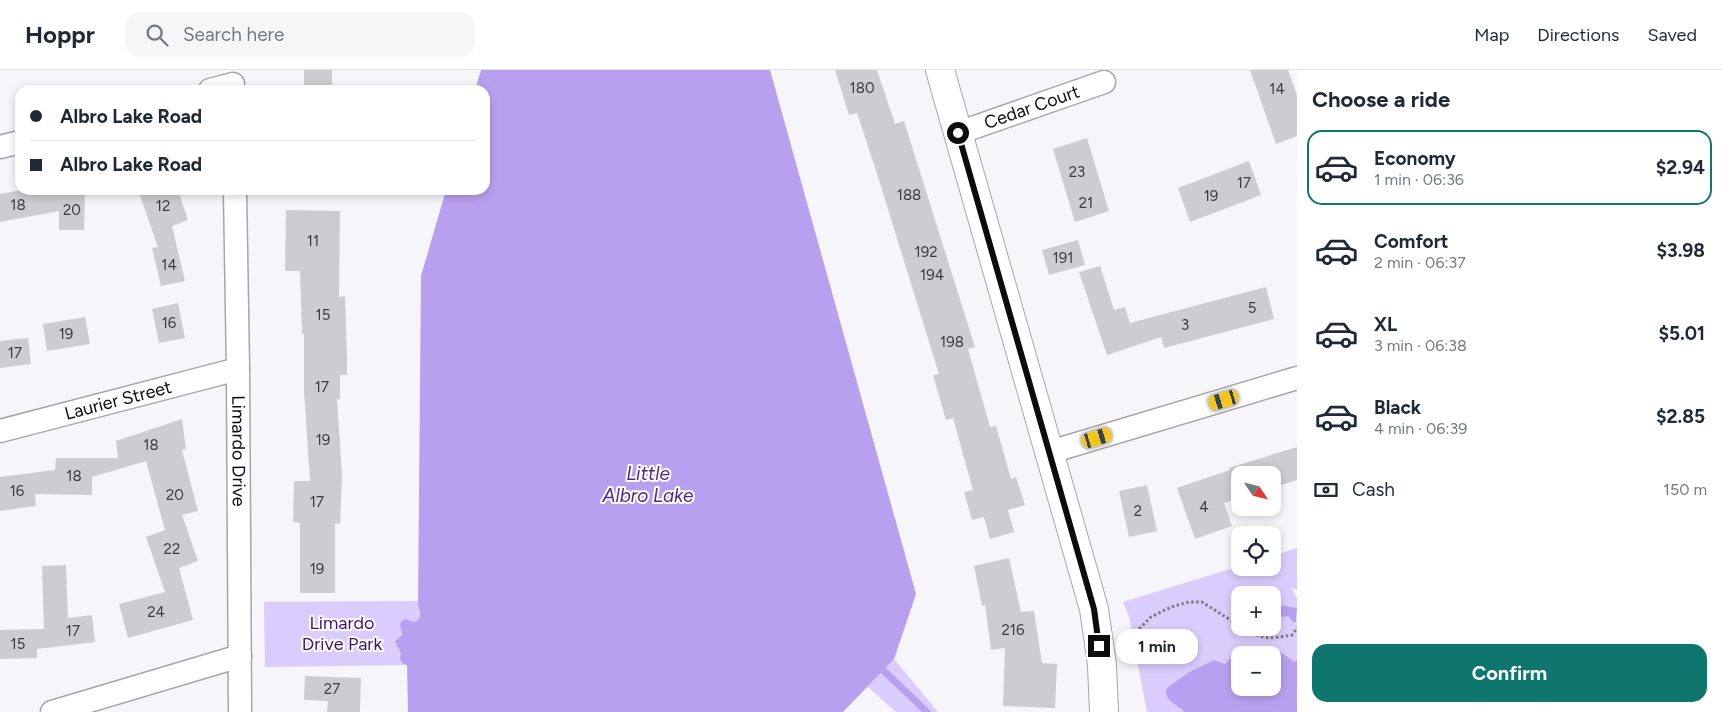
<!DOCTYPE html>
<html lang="en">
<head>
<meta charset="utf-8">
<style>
	body { margin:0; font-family:Figtree,sans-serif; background:#f6f6f7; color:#1f2937; height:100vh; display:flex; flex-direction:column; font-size:19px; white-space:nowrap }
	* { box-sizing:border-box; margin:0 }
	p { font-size:16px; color:#747a83 }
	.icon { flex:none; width:28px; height:28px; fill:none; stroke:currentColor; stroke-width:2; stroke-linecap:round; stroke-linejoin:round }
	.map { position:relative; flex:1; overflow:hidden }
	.drawer { display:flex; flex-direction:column; background:#fff; width:425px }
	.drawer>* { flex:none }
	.banner { position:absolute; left:15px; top:15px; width:475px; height:110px; border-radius:15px; box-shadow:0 2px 8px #0003; display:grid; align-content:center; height:110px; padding:0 15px; background:#fff }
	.needle { width:32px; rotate:125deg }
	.controls { position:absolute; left:1231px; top:396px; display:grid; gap:10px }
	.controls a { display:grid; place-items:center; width:50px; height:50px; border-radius:10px; background:#fff; box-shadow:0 2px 8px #0003; font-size:25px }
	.end { position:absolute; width:22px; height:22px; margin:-11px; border:6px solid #0c0c0e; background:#fff; box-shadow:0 0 0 2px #fff }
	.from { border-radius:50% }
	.bubble { position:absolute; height:35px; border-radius:15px; background:#fff; box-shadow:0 2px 8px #0003; font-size:16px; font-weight:700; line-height:35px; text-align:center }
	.car { position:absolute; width:15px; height:30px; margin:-15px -8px; border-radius:6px; box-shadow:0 0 4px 1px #0007; background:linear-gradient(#f5c518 24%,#345 0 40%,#f5c518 0 76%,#345 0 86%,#f5c518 0) }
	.banner b { display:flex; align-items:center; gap:18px; height:48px; font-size:19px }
	.banner b+b { border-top:1px solid #e0e1e3 }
	.banner i { width:12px; height:12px; background:#1f2937 }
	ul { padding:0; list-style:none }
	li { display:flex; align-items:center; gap:15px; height:75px; margin:0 10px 8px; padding:0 5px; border:2px solid transparent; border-radius:15px }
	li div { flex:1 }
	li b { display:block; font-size:19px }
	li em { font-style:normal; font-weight:700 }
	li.on { border-color:#0f766e }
	li>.icon { width:45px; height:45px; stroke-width:1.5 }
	h2 { padding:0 15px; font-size:22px; line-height:60px }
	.pay { display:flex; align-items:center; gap:12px; height:55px; padding:0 15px; font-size:19px }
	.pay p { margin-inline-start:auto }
	.primary-button { display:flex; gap:10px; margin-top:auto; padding:10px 15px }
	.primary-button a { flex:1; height:58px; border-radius:15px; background:#0f766e; color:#fff; font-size:20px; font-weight:700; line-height:58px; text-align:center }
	header { display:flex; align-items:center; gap:30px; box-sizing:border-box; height:70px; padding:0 25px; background:#fff; border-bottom:1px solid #e0e1e3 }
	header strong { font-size:24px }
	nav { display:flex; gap:28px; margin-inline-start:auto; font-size:18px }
	.search { width:350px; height:45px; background:#f6f6f7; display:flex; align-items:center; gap:12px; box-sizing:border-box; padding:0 18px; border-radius:15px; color:#747a83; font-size:19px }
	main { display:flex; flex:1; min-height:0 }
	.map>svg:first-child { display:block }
	.green { fill:#daccfd }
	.water { fill:#b8a0f0 }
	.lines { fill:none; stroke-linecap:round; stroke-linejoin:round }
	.stream { stroke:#b8a0f0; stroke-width:7 }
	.building { fill:#cdccd1 }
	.minor-casing { stroke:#a6a5a9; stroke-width:25 }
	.tertiary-casing { stroke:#a6a5a9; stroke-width:30 }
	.path { stroke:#7d7d80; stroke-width:3; stroke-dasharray:2.5 2.5; stroke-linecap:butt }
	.minor { stroke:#fff; stroke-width:22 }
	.tertiary { stroke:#fff; stroke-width:28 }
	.route { stroke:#0c0c0e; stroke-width:6 }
	.labels { text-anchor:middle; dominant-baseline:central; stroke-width:4; stroke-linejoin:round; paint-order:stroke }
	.number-label { font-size:15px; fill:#3c3c3f }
	.street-label { font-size:18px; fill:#0c0c0e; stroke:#fff }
	.park-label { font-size:18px; fill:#3d1370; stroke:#fff }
	.water-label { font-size:19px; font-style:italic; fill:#4f2985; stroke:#fff }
</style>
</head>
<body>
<header>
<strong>Hoppr</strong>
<div class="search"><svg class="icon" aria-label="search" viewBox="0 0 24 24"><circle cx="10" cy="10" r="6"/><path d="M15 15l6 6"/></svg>Search here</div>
<nav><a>Map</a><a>Directions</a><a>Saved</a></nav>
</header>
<main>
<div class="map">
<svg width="1297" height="642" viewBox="0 0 1297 642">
	<rect width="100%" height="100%" fill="#f6f5fa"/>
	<g class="green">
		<path d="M1297,478V520L1291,518L1297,528V538L1280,536L1275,534L1273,535L1272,525H1240V558H1272L1273,547L1278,548L1288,546L1293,552H1296L1297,550V590L1294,592L1277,579H1268L1269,585H1256L1255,580L1253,579L1249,585H1240V591L1236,586L1225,594L1215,590L1189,602L1167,618L1172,631L1183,640V642H1147L1129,547L1123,532L1240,496V498H1272L1273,486Z"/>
		<path d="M419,531C417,538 421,543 419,549L414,552L406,549L401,559V566L396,569L407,595L265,597L264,532Z"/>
		<path d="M894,589L938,642H896L867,616Z"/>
	</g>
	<g class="water">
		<path d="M481,0H770L916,524L894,589L843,642H408L407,595L403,594L400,589L401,583L395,571L402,565L400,554L402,551L406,549L414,552L419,549L420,544L418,535L421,206L446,120H485V20H475Z"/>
		<path d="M1273,534L1297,538L1296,552H1293L1288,546L1278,548L1273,547Z"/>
		<path d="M1270,576L1277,579L1294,592L1297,590V642H1183V640C1175,634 1163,629 1167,618L1189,602L1214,590L1225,594L1234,585L1240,591V618H1272V585H1269L1268,579Z"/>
	</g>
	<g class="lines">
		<path class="stream" d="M883,600L927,642"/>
	</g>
	<g class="building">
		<rect x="304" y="0" width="28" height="20"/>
		<path d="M835,0H877L895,54L904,51L975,277L968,279L990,357L996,356L1011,409L1016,407L1025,435L1008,440L1014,462L990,469L984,447L972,450L964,422L973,420L953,348L946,350L933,305L939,304L878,107L857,43L849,45Z"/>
		<path d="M1250,0H1288L1297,25V66L1276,74Z"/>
		<path d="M1087,68L1109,141L1075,152L1053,79Z"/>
		<path d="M1249,91L1261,125L1190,152L1178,118Z"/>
		<path d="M22,120H85L84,160H59V141L0,152V124Z"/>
		<path d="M138,120H178L188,150L172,156L185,211L161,216L152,178L158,177Z"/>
		<path d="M286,140L340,141L339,227L345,226L347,287V305H340V329H337L342,405L340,454L335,453V523H300V453L293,452L294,411H310L304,321V264H302L300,201H285Z"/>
		<path d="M1078,170L1085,195L1049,205L1042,180Z"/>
		<path d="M1100,196L1114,240L1125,237L1130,253L1266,217L1274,249L1164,278L1161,267L1107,285L1079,202Z"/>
		<path d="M178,233L185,268L159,273L152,239Z"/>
		<path d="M85,247L90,274L47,281L43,254Z"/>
		<path d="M28,268L31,294L0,298V271Z"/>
		<path d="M182,349L186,379L182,380L198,441L182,445L198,491L179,498L193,550L128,568L119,534L165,522L146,467L165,460L146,391L92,407V425L35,424L36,436L0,441V407L55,400L56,388H118L116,371Z"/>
		<path d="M1297,377V410L1272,418V405H1240V428L1224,433L1232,456L1195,469L1177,418L1230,400L1229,398Z"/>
		<path d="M1147,415L1157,461L1129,467L1119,421Z"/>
		<path d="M1009,488L1021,542L1034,541L1042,593L1057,594L1055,638L1003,636L1005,578L991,580L985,535L982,536L974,496Z"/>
		<path d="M66,495L68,548L92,545L95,572L37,579V588L0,589V560L44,559L42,496Z"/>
		<path d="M305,606L361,608L360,642H327L328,631L304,630Z"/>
	</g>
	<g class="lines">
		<defs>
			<g id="minor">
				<path d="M210,20L233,14"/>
				<path id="s1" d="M958,63L1104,12"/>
				<path d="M0,77L20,72"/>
				<path id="s2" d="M235,120L238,299L240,642"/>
				<path id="s3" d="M0,361L238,299"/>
				<path d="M1050,382L1297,308"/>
				<path d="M52,642L240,586"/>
			</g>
			<path id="tertiary" d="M940,0L1094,539L1102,595L1104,642"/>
		</defs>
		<use href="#minor" class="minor-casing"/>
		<use href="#tertiary" class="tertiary-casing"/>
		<g class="path">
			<path d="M1243,558C1264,570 1268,569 1292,565L1297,558"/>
			<path d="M1125,573L1151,547L1171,537L1189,532H1202L1240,556"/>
		</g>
		<use href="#minor" class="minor"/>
		<use href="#tertiary" class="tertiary"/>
	</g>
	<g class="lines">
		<path class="route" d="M958,63L1094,539L1099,576"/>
	</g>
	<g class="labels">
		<g class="number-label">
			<text x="862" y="18">180</text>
			<text x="1277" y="19">14</text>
			<text x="1077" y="102">23</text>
			<text x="1244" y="113">17</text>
			<text x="909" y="125">188</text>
			<text x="1211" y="126">19</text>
			<text x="1086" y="133">21</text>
			<text x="18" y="135">18</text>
			<text x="163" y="136">12</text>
			<text x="72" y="140">20</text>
			<text x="313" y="171">11</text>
			<text x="926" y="182">192</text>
			<text x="1063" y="188">191</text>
			<text x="169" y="195">14</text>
			<text x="932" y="205">194</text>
			<text x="1252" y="238">5</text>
			<text x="323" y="245">15</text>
			<text x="169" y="253">16</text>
			<text x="1185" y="255">3</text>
			<text x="66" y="264">19</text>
			<text x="952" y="272">198</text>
			<text x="15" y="283">17</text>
			<text x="322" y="317">17</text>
			<text x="323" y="370">19</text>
			<text x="151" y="375">18</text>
			<text x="74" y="406">18</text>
			<text x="17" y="421">16</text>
			<text x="175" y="425">20</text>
			<text x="317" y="432">17</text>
			<text x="1204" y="437">4</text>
			<text x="1138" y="441">2</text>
			<text x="172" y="479">22</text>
			<text x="317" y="499">19</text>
			<text x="156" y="542">24</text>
			<text x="1013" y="560">216</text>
			<text x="73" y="561">17</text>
			<text x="18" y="574">15</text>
			<text x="332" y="619">27</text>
		</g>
		<g class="street-label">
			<text stroke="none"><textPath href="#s1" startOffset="78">Cedar Court</textPath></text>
			<text stroke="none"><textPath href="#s3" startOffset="122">Laurier Street</textPath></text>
			<text stroke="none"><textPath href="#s2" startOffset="261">Limardo Drive</textPath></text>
		</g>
		<g class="park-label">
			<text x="342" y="553">Limardo<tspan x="342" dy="21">Drive Park</tspan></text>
		</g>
		<g class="water-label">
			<text x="648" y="403">Little<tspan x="648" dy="22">Albro Lake</tspan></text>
		</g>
	</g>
</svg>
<div class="controls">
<a><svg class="needle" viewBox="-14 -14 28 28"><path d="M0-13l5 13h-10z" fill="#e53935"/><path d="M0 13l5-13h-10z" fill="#747a83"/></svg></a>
<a><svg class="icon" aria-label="locate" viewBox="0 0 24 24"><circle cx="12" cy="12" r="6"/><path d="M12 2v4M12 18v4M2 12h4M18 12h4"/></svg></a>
<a>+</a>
<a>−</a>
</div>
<i class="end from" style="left:958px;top:63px"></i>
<i class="end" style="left:1099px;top:576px"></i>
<div class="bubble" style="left:1116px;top:559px;width:82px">1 min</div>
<i class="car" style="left:1224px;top:330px;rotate:253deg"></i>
<i class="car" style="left:1097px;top:368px;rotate:73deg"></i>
<div class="banner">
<b><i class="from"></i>Albro Lake Road</b>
<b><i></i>Albro Lake Road</b>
</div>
</div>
<section class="drawer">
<h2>Choose a ride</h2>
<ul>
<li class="on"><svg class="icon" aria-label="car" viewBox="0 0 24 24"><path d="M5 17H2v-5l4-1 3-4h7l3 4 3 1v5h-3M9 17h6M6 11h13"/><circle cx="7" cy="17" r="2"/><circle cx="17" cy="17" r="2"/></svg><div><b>Economy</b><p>1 min · 06:36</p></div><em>$2.94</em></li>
<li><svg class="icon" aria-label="car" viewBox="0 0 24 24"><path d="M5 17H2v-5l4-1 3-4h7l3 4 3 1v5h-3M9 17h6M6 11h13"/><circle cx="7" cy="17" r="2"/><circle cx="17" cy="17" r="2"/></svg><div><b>Comfort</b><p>2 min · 06:37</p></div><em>$3.98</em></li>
<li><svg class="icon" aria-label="car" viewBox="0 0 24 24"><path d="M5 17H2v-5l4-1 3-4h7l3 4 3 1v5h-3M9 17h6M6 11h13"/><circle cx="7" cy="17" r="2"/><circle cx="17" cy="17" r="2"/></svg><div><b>XL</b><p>3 min · 06:38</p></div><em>$5.01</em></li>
<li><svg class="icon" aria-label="car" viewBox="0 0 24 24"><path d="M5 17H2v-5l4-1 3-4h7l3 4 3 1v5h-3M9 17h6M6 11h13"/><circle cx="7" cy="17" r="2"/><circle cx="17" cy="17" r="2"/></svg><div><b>Black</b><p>4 min · 06:39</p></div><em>$2.85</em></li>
</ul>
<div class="pay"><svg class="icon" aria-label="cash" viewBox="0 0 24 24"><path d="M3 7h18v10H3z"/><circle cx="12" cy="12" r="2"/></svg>Cash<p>150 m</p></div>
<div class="primary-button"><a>Confirm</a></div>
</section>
</main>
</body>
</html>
